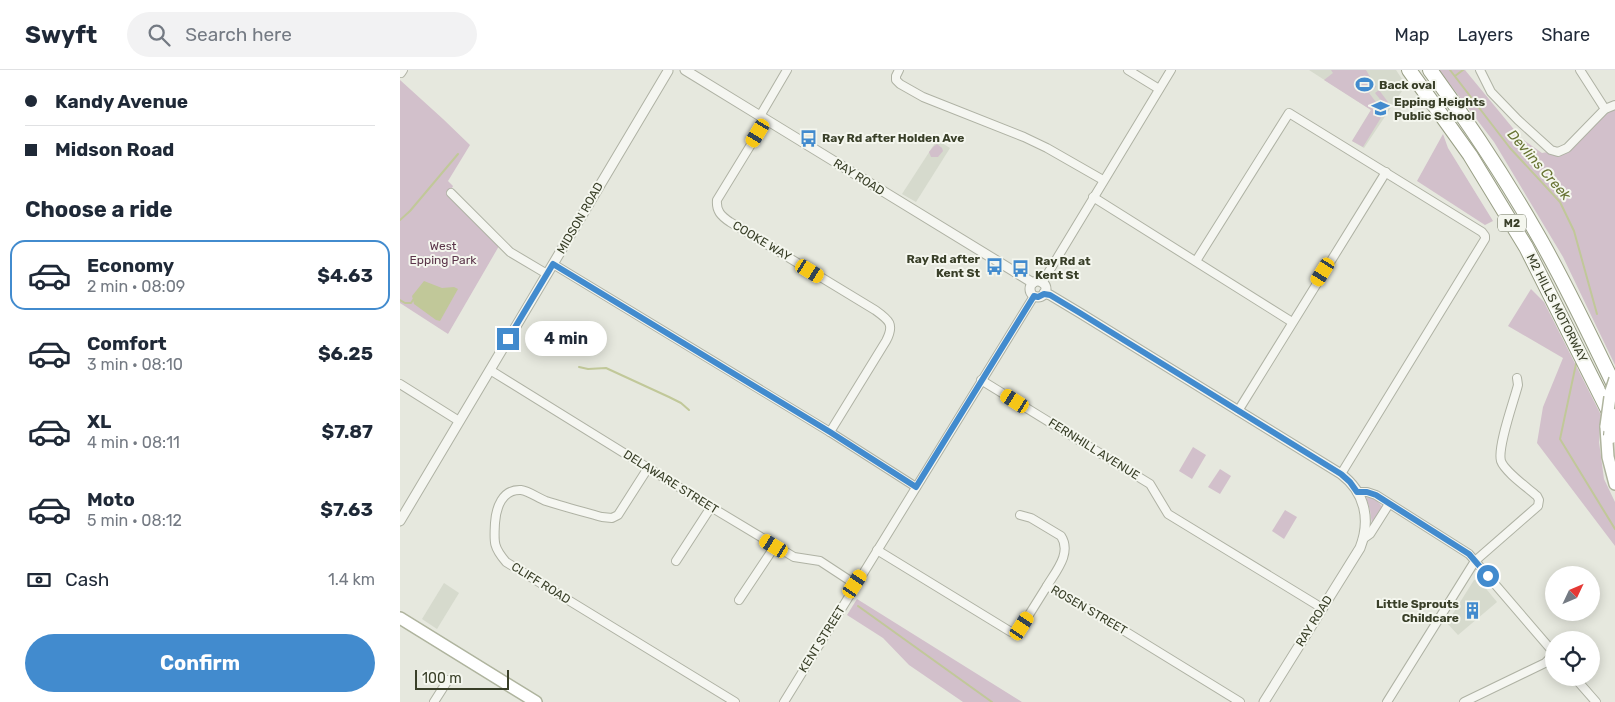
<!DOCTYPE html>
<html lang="en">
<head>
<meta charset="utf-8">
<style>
	body { margin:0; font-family:Rubik,sans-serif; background:#f2f2f3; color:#1f2937; height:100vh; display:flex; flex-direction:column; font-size:19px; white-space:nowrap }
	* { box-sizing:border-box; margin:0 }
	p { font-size:16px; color:#747a83 }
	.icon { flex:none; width:28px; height:28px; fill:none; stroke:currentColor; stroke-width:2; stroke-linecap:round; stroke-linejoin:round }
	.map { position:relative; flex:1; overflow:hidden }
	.side { display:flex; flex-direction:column; background:#fff; width:400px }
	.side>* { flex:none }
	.hud { display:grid; align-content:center; height:110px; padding:0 25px; background:#fff }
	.needle { width:32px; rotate:46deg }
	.tools { position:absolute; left:1145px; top:496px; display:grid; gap:10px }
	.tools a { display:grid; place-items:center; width:55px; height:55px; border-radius:50%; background:#fff; box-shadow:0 2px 12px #0003; font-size:25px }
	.scale { position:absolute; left:15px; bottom:12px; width:94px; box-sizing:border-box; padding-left:5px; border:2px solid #393f28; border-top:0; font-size:14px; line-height:18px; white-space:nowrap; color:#393f28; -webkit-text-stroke:4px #f4f6ee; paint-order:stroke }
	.end { position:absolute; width:22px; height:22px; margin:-11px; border:6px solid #428bce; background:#fff; box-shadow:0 0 0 2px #fff }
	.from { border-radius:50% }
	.bubble { position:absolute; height:35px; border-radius:18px; background:#fff; box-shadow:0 2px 12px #0003; font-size:16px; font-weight:700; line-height:35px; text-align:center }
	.car { position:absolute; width:15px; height:30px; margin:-15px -8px; border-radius:6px; box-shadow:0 0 4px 1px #0007; background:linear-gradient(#f5c518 24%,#345 0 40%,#f5c518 0 76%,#345 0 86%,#f5c518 0) }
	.hud b { display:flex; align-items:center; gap:18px; height:48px; font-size:19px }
	.hud b+b { border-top:1px solid #e0e1e3 }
	.hud i { width:12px; height:12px; background:#1f2937 }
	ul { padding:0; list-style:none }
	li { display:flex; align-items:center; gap:15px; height:70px; margin:0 10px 8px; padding:0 15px; border:2px solid transparent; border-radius:15px }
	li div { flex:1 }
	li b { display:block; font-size:19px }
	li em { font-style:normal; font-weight:700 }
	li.active { border-color:#428bce }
	li>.icon { width:45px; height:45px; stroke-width:1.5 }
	h2 { padding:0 25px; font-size:22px; line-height:60px }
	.pay { display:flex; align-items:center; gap:12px; height:55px; padding:0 25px; font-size:19px }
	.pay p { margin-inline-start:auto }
	.action { display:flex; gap:10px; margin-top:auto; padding:10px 25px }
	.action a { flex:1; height:58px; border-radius:30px; background:#428bce; color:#fff; font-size:20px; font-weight:700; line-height:58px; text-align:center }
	header { display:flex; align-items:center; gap:30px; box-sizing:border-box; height:70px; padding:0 25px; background:#fff; border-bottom:1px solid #e0e1e3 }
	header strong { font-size:24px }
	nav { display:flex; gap:28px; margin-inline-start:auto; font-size:18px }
	.search { width:350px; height:45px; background:#f2f2f3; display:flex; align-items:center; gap:12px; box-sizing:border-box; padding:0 18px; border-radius:28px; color:#747a83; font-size:19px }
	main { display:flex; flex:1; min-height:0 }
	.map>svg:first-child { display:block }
	.built { fill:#d6dacd }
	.green { fill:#d2c0cb }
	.water { fill:#c1c899 }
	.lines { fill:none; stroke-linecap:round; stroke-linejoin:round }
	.stream { stroke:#c1c899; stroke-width:2 }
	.minor-casing { stroke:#afb2a4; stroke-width:10 }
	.tertiary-casing { stroke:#afb2a4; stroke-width:11 }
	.primary-casing { stroke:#afb49e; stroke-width:14 }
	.motorway-casing { stroke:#999f86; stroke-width:16 }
	.minor { stroke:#f5f6f1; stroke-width:8 }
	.tertiary { stroke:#f5f6f1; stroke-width:9 }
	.primary { stroke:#fff; stroke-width:11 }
	.motorway { stroke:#fff; stroke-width:14 }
	.primary-bridge-casing { stroke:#afb49e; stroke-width:14; stroke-linecap:butt }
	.motorway-bridge-casing { stroke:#999f86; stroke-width:16; stroke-linecap:butt }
	.primary-bridge { stroke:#fff; stroke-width:11 }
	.motorway-bridge { stroke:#fff; stroke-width:14 }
	.route { stroke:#428bce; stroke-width:6 }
	.labels { text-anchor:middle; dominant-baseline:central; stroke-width:4; stroke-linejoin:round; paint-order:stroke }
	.shield { fill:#f4f6ee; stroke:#717663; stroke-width:1 }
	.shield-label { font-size:11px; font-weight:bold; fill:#393f28 }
	.poi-label { font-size:12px; font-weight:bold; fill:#393f28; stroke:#f4f6ee; text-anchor:start }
	.street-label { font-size:12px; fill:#393f28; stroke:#f4f6ee }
	.park-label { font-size:12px; fill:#5b354a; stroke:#f4f6ee }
	.water-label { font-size:14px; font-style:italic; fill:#677332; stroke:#f4f6ee }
</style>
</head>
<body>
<header>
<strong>Swyft</strong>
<div class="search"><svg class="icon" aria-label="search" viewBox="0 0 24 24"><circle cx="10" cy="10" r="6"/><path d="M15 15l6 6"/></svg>Search here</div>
<nav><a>Map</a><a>Layers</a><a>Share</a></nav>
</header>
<main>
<section class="side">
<div class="hud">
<b><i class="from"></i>Kandy Avenue</b>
<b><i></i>Midson Road</b>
</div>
<h2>Choose a ride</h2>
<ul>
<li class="active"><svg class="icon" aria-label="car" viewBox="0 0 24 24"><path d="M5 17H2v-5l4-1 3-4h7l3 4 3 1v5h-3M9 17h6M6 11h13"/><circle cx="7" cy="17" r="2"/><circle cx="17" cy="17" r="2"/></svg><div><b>Economy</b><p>2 min · 08:09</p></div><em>$4.63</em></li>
<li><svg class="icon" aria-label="car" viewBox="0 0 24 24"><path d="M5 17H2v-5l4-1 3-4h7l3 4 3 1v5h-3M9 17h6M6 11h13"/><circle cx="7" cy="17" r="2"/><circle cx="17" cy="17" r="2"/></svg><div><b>Comfort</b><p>3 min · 08:10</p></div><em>$6.25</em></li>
<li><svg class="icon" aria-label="car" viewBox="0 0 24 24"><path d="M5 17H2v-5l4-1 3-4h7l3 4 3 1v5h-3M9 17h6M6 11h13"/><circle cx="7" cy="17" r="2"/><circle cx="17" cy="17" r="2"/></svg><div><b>XL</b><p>4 min · 08:11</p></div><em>$7.87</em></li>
<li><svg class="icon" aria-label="car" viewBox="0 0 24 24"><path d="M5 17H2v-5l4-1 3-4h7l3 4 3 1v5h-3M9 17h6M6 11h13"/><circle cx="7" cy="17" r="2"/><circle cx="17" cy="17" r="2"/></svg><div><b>Moto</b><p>5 min · 08:12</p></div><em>$7.63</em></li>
</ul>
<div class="pay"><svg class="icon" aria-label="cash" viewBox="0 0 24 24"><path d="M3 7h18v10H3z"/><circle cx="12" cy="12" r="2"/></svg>Cash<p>1.4 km</p></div>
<div class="action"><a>Confirm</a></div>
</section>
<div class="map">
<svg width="1215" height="632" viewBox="0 0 1215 632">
	<rect width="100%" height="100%" fill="#e6e8de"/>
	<g class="built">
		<path d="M909,0H996L1006,15L964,78L952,71L971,40Z"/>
		<path d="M537,70L550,78L516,132L502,124Z"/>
		<path d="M1078,509L1097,532L1058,565L1047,553L1074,510Z"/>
		<path d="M44,513L59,523L37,559L22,549Z"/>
	</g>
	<g class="green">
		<path d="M931,0H966L976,17L969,23L979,36L983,33L975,23L979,20L988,32L982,46L963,77L952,71L971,40L924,10L933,3Z"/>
		<path d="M1039,0H1065L1121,68L1142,83L1159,80L1212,39H1215V295L1163,187L1094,72Z"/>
		<path d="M0,10L43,49L70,75L48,111L53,116L48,126L99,176L48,264L0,233Z"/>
		<path d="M1043,64L1048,78L1093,151L1085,155L1017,111Z"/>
		<path d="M537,74L542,78L543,81L538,87H531L529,82L533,77Z"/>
		<path d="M1131,219L1144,232L1201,345L1199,372L1204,409L1215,432V476L1137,373L1143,337L1163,288L1108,256Z"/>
		<path d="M793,377L806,385L792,409L779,401Z"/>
		<path d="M820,399L831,406L820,424L808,417Z"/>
		<path d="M966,427L975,429L983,437L972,455L970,440Z"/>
		<path d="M885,440L897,447L884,469L872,461Z"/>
		<path d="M457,529L622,632H563L509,595L483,568L447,545Z"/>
	</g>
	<path class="water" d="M24,211L42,218L54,217L58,219L40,251L36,250L14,234L12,226Z"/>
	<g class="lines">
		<g class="stream">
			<path d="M1050,0L1110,78L1160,132L1174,161L1197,244"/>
			<path d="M1055,6L1063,0"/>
			<path d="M0,150L10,141L58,84"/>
			<path d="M0,230L5,233H11L13,230"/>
			<path d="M1176,294L1160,369L1215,459"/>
			<path d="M179,297L188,299L206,298L269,327L281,333L289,340"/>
			<path d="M458,536L592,632"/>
		</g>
		<defs>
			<g id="minor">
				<path d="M499,0L496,6V10L500,14L523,27L624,67L647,78L703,110"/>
				<path d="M728,0L759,19"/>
				<path d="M1080,0L1091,22L1118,50L1151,80L1158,82L1167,78L1205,39L1215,35"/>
				<path d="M1180,0L1205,39"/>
				<path d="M1,3L3,0"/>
				<path d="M360,46L387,0"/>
				<path d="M366,50L317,130C316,141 321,146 330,152L475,240C489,250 495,254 486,271L430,362"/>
				<path d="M51,123L110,182L147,204"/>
				<path d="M693,127L892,252"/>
				<path d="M796,191L889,43L1082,162L1085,166V169L941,404"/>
				<path d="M153,194L430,362L516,417"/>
				<path d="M642,213L771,0"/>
				<path d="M90,300L311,437L394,487L420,491L455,514"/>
				<path d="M581,310L750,414L768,444L922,538"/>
				<path d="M0,314L59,351"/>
				<path d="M838,341L986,102"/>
				<path d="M248,398L218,445L212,448L202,447C184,442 165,437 146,431C138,428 129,421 121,420C102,419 96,438 95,453C94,472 93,477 106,492L335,632"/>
				<path d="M957,422H967L976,425L1069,484L1154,583"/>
				<path d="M620,445L631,448L661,466C672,483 656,501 647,516"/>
				<path d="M963,469L970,464L989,434"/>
				<path d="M477,480L611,562H617L622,556L647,516L692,541L840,632"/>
				<path d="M276,491L311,437"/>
				<path d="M339,530L375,476"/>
				<path d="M1175,608L1196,632"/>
				<path d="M34,632L48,610"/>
				<path d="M384,632L634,226"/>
				<path d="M987,632L1075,491L1138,436L1139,430L1137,426C1128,418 1105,402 1101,391C1097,377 1114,331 1118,315L1117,308"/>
				<path d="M1064,632L1145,593L1154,584"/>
			</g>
			<g id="tertiary">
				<path d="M285,0L633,213"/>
				<circle cx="638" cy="219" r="8"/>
				<path d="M644,223L650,225L680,243L941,404C965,422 971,450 960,478L864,632"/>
				<path d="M0,451L268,1"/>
			</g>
			<g id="primary">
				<path d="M1206,357L1208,387L1215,414"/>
				<path d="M0,548L136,632"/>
			</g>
			<g id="motorway">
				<path d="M1009,0L1070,85L1126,177L1212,348"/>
				<path d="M1030,0C1068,52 1104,106 1136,162C1165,212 1190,265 1215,317"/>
			</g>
		</defs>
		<use href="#minor" class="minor-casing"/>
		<use href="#tertiary" class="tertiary-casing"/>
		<use href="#primary" class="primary-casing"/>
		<use href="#motorway" class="motorway-casing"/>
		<use href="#minor" class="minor"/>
		<use href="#tertiary" class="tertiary"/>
		<use href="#primary" class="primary"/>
		<use href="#motorway" class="motorway"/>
		<defs>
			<g id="primary-bridge">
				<path d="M1211,321L1215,309"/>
				<path d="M1206,356L1210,327"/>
			</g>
			<path id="motorway-bridge" d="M1211,366L1213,346"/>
		</defs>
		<use href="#primary-bridge" class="primary-bridge-casing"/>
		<use href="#motorway-bridge" class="motorway-bridge-casing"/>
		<use href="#primary-bridge" class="primary-bridge"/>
		<use href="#motorway-bridge" class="motorway-bridge"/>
	</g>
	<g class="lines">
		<path class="route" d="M108,269L153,194L430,362L516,417L634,226L638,227L644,224L650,225L680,243L941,404L950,412L957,422H967L976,425L1069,484L1088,506"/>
	</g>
	<defs>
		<symbol id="stadium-bare" viewBox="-9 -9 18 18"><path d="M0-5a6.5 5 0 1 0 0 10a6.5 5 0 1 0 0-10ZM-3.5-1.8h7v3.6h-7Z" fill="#428bce" stroke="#f4f6ee" stroke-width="2.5" paint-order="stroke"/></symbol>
		<symbol id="school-bare" viewBox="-9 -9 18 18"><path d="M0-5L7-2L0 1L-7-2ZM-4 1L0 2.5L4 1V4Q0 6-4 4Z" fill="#428bce" stroke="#f4f6ee" stroke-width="2.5" paint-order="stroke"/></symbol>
		<symbol id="bus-bare" viewBox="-9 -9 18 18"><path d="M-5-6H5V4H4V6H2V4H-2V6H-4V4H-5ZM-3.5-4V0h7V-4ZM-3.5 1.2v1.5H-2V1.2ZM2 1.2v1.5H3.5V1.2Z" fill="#428bce" stroke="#f4f6ee" stroke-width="2.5" paint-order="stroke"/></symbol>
		<symbol id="building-bare" viewBox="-9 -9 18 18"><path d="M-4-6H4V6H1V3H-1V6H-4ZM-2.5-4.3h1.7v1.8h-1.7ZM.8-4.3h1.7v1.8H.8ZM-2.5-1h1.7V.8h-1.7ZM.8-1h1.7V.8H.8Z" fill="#428bce" stroke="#f4f6ee" stroke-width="2.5" paint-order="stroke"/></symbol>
	</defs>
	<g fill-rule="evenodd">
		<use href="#stadium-bare" x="952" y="2" width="25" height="25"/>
		<use href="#school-bare" x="968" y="26" width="25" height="25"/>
		<use href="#bus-bare" x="396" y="56" width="25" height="25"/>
		<use href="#bus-bare" x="582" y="184" width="25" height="25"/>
		<use href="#bus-bare" x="608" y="186" width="25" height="25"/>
		<use href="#building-bare" x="1060" y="528" width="25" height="25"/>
	</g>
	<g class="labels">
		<rect class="shield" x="1098" y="144.5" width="28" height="17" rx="4"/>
		<g class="shield-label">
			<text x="1112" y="153">M2</text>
		</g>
		<g class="poi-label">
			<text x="979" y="15">Back oval</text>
			<text x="994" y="32">Epping Heights<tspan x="994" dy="14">Public School</tspan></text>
			<text x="422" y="68">Ray Rd after Holden Ave</text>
			<text x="580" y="189" text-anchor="end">Ray Rd after<tspan x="580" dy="14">Kent St</tspan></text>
			<text x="635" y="191">Ray Rd at<tspan x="635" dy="14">Kent St</tspan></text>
			<text x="1059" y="534" text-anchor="end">Little Sprouts<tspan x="1059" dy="14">Childcare</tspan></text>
		</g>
		<g class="street-label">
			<text transform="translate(459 107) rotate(32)">RAY ROAD</text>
			<text transform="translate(180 148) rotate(-60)">MIDSON ROAD</text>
			<text transform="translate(362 171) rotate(31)">COOKE WAY</text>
			<text transform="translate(1157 238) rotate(63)">M2 HILLS MOTORWAY</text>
			<text transform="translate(694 379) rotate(32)">FERNHILL AVENUE</text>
			<text transform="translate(271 412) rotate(32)">DELAWARE STREET</text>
			<text transform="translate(141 513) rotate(32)">CLIFF ROAD</text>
			<text transform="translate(689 540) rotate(30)">ROSEN STREET</text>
			<text transform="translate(914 551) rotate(-58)">RAY ROAD</text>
			<text transform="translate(422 569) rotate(-58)">KENT STREET</text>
		</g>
		<g class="park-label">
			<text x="43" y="176">West<tspan x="43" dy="14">Epping Park</tspan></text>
		</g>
		<g class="water-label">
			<text transform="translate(1139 95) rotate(49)">Devlins Creek</text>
		</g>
	</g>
</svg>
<div class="tools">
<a><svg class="needle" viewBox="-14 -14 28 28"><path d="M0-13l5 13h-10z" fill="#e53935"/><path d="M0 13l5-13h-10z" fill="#747a83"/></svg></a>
<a><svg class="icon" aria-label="locate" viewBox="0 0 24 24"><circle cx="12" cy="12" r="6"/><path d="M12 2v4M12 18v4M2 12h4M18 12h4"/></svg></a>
</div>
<div class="scale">100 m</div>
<i class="end from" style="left:1088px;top:506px"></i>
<i class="end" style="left:108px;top:269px"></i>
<div class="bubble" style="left:125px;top:251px;width:82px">4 min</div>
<i class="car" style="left:358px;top:63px;rotate:211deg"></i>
<i class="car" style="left:410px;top:201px;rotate:121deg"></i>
<i class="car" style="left:923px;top:202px;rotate:212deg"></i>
<i class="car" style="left:615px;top:331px;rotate:302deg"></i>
<i class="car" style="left:374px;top:476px;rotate:301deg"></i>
<i class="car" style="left:455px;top:514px;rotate:33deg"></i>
<i class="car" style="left:622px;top:556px;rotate:33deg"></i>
</div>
</main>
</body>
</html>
